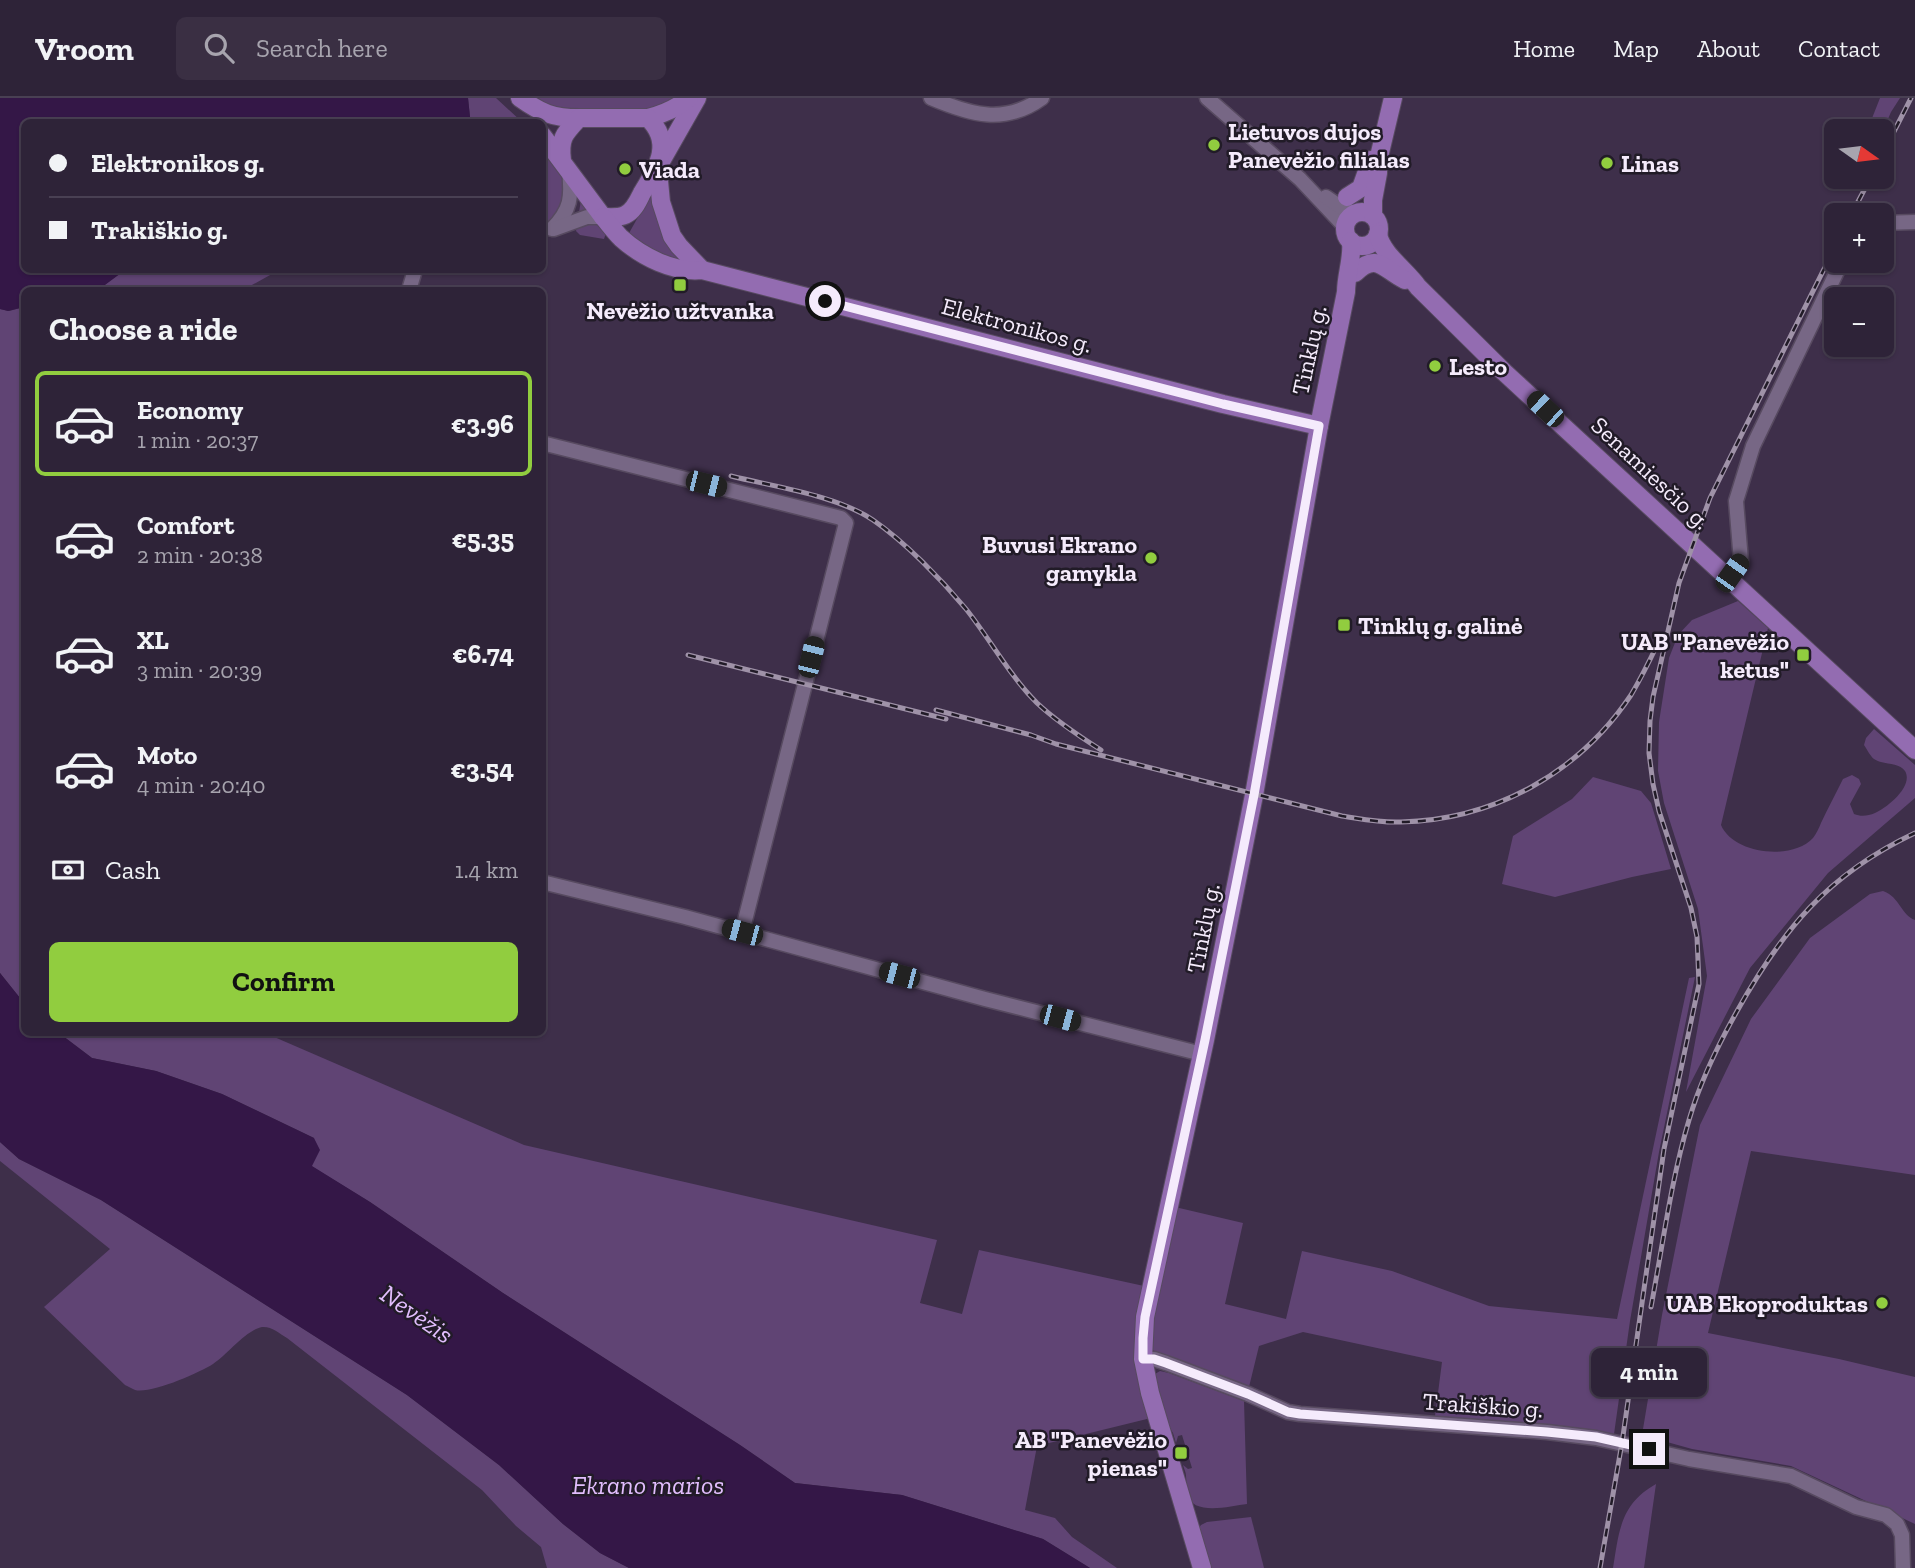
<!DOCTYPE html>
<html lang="en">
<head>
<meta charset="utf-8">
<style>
	body { margin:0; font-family:"Zilla Slab",serif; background:#3a2f43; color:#f1f3f6; height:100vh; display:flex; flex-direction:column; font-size:26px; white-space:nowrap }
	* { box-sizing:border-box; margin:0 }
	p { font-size:23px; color:#a7a4ae }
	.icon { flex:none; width:38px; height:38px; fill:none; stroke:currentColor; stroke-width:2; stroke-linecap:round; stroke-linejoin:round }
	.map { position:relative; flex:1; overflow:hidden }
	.side { position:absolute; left:21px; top:189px; width:525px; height:749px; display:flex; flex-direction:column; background:#2e2338; border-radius:10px; box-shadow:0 2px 5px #0004,0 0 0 2px #494053 }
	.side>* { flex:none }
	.banner { position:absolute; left:21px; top:21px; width:525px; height:154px; border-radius:10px; box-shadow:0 2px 5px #0004,0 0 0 2px #494053; display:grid; align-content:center; height:154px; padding:0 28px; background:#2e2338 }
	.needle { width:46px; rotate:104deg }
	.fabs { position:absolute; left:1824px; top:21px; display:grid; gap:14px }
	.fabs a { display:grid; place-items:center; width:70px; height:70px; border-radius:10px; background:#2e2338; box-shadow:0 2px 5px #0004,0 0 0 2px #494053; font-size:35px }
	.end { position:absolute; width:32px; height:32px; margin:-16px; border:9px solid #f5ebfc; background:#111; box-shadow:0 0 0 4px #111 }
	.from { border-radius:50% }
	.bubble { position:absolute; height:49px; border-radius:10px; background:#2e2338; box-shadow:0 2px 5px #0004,0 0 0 2px #494053; font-size:23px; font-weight:700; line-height:49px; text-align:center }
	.car { position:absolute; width:21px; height:42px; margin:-21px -10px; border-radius:9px; box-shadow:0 0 5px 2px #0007; background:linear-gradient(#222 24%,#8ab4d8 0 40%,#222 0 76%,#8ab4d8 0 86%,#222 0) }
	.banner b { display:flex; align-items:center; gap:24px; height:66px; font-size:26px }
	.banner b+b { border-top:2px solid #494053 }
	.banner i { width:18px; height:18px; background:#f1f3f6 }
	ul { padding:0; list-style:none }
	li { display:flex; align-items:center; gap:21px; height:105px; margin:0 14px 10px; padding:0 14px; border:4px solid transparent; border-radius:10px }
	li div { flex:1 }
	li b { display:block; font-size:26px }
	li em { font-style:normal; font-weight:700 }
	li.active { border-color:#91cd3f }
	li>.icon { width:63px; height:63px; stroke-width:1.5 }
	h2 { padding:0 28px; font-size:32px; line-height:84px }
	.pay { display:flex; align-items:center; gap:18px; height:77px; padding:0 28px; font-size:26px }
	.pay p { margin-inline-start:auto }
	.button { display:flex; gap:14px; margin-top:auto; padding:14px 28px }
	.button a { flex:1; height:80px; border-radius:10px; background:#91cd3f; color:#111; font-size:28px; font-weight:700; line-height:80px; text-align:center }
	header { display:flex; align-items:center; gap:42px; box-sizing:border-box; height:98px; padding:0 35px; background:#2e2338; border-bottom:2px solid #494053 }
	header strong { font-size:33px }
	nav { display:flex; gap:38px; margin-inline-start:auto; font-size:24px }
	.search { width:490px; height:63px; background:#3a2f43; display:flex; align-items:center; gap:18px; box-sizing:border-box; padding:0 24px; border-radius:10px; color:#a7a4ae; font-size:26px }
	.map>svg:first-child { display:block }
	.green { fill:#604474 }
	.water { fill:#341747 }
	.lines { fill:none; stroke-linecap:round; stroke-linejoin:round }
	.minor-casing { stroke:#574a60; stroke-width:17 }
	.major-casing { stroke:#574a60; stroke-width:20 }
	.minor { stroke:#776785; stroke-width:14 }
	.major { stroke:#936cb1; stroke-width:18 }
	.rail-casing { stroke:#9f92a8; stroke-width:5 }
	.rail { stroke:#211b27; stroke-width:2.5; stroke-dasharray:8; stroke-linecap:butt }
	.route { stroke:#f5ebfc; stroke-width:9 }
	.poi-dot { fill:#91cd3f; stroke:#211b27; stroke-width:2.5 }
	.labels { text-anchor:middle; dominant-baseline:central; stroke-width:5; stroke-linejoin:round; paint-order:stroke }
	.poi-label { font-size:24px; font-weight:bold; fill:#f5ebfc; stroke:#211b27; text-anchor:start }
	.street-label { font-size:24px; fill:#f5ebfc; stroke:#211b27 }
	.water-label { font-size:26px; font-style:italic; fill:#e1bdfd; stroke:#211b27 }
</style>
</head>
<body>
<header>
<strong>Vroom</strong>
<div class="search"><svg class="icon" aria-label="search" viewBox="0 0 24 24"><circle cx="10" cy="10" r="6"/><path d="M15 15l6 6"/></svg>Search here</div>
<nav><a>Home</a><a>Map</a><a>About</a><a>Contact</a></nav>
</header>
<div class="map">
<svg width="1915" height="1470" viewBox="0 0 1915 1470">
	<rect width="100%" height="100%" fill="#3e2f4a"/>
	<g class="green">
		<path d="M468,0H496L522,24H468L470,19Z"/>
		<path d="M538,0H673L664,6L648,11L571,12L550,8Z"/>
		<path d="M1880,0H1900L1891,14L1881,37V33H1867Z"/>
		<path d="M542,48L563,77L566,97L555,122L545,127L542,126Z"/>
		<path d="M653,92L685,163H672L628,137Z"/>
		<path d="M581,102L607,132L604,141L580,137L576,133Z"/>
		<path d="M125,172H279L243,192H98Z"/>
		<path d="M24,209V905L0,875V211L9,213Z"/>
		<path d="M1738,503L1768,530L1721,727C1733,756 1792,763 1813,740C1816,736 1819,730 1821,725C1828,710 1836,695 1843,681L1852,677L1859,681L1861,686L1850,706L1854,716C1861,719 1868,718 1875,715C1887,710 1914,688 1905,673C1899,664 1883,667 1874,661C1870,658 1867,651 1864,647L1866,640L1874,631L1915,667V700L1828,775L1750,870L1686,994L1707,878L1698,811L1664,705L1658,673L1659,624L1669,560L1678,537L1692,522Z"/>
		<path d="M1593,679L1641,693L1651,705L1671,771L1632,779L1555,799L1502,786L1513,738L1572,701Z"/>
		<path d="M1883,793C1900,799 1901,817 1915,822V1077L1751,1053L1708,1235L1839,1261L1915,1279V1426L1791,1368L1692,1351L1642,1337L1662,1217L1700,1027L1751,921L1810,840L1870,796Z"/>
		<path d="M1695,879L1659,1054L1630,1223L1614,1336L1543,1326L1435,1318L1442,1264L1303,1234L1259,1248L1249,1289L1162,1257L1149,1250L1150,1225L1175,1109L1243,1125L1225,1206L1286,1221L1302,1153L1392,1173L1489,1208L1617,1221L1689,880Z"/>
		<path d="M59,935H265L524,1047L937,1142L920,1205L962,1216L979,1152L1144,1188L1151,1320L1037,1348L1025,1412L1055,1420L1072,1439L1117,1470H1090L1043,1441L902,1397L795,1385L740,1347L503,1195L370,1104L311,1068L314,1040L222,996L156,973L92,960Z"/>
		<path d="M0,1044L19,1061L101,1102L407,1297L499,1367L563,1426L600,1455L629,1470H547L541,1449L516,1428L482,1392L287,1240C279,1235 271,1228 262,1229C246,1232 227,1257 213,1266C199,1275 151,1296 135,1292C133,1291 127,1288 125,1287L44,1209L110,1151L0,1063Z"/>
		<path d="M1160,1273L1169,1275L1244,1303L1247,1406C1229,1408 1193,1419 1186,1395C1185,1390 1187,1384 1186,1378C1186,1374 1184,1371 1183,1367L1188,1371L1192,1370L1182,1337L1178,1338L1176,1345L1173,1335L1163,1319L1155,1276Z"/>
		<path d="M1656,1386L1644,1470H1613C1619,1434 1620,1406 1656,1386Z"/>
		<path d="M1251,1419L1264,1470H1209L1199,1430L1201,1427L1207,1424Z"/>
	</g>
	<g class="water">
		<path d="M0,0H468L470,19L468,24H24V172H125L98,192H24V209L8,213L0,211Z"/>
		<path d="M0,875L24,905V934L59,935L92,960L156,973L222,996L314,1040L320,1052L312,1068L370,1104L503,1195L740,1347L795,1385L902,1397L1043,1441L1090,1470H629L600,1455L563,1426L499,1367L407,1297L101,1102L19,1061L0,1044Z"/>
	</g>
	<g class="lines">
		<defs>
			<g id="minor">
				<path d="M931,0C971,17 1005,27 1042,0"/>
				<path d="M1207,0L1300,81L1346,130"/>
				<path d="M1326,99L1342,110L1356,116"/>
				<path d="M1881,125L1915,124"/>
				<path d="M552,131C571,112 572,99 569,72"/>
				<path d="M554,131L587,119H603"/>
				<path d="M409,192L415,172"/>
				<path d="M542,345L841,420L846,425L742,834"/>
				<path d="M1728,480L1741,463L1736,403L1753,348L1842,163"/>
				<path d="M542,784L685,819L985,901L1202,956"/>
				<path d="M1143,1261H1154L1166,1265L1248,1296L1288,1314L1300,1316L1547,1334L1596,1340L1689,1361L1791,1378L1856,1409L1886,1417L1897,1426L1902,1437L1903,1470"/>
			</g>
			<g id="major">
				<path d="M520,0C541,15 553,20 579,20"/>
				<path d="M697,0L660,65L659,83L661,104L672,138L679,148L702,172"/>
				<path d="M648,20C664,16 676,11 689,0"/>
				<path d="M542,37L603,119C610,119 619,120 625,117C634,113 638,103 642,95C657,70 674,45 648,20H579C565,35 559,40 562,62"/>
				<path d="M1347,99L1361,90L1371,62"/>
				<circle cx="1362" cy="131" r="17"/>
				<path d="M1373,118V102L1378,75V63L1393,0"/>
				<path d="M603,119C609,126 615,134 621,140C642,159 674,175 702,172L1223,306L1319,328"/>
				<path d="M1378,136C1381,155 1407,173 1418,189L1504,274L1915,652"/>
				<path d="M1355,175C1377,154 1383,171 1405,182"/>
				<path d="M1202,1470L1150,1295L1143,1261L1145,1219L1205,942L1254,697L1319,328L1346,194C1346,177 1353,160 1351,143"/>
			</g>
		</defs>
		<use href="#minor" class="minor-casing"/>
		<use href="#major" class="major-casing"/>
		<use href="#minor" class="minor"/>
		<use href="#major" class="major"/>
		<defs>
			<g id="rail">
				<path d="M1881,59L1911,0"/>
				<path d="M1851,117L1871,79"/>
				<path d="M731,378C775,389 836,397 873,422C905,444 941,481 966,511C990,541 1009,577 1037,605C1056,623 1079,638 1101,652"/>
				<path d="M688,557L946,621"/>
				<path d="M936,612L1031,637L1056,646L1342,718C1362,721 1381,725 1401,724C1494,722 1579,675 1631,597C1641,580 1650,562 1658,545"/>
				<path d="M1651,1209C1663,1146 1671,1082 1689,1022C1700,984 1717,949 1736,915C1782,832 1828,776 1915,735"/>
				<path d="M1600,1470L1622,1345L1664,1051L1699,886L1697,839L1691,810L1659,713L1653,686L1649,655L1650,623L1653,599L1679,485L1710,400L1836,147"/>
			</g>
		</defs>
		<use href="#rail" class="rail-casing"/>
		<use href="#rail" class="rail"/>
	</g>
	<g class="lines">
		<path class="route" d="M825,203L1223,306L1319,328L1254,697L1205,942L1145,1219L1143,1240V1261H1154L1166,1265L1248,1296L1288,1314L1300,1316L1547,1334L1596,1339L1649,1351"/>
	</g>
	<g class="poi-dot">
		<circle cx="1214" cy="47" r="7"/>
		<circle cx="1607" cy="65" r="7"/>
		<circle cx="625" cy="71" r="7"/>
		<rect x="673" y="180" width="14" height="14" rx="3.5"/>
		<circle cx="1435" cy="268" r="7"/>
		<circle cx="1151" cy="460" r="7"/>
		<rect x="1337" y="520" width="14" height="14" rx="3.5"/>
		<rect x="1796" y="550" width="14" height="14" rx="3.5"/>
		<circle cx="1882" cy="1205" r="7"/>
		<rect x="1174" y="1348" width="14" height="14" rx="3.5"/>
	</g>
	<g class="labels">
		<g class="poi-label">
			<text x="1228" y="33">Lietuvos dujos<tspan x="1228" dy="28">Panevėžio filialas</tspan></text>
			<text x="1621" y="65">Linas</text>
			<text x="639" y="71">Viada</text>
			<text x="680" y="212" text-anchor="middle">Nevėžio užtvanka</text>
			<text x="1449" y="268">Lesto</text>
			<text x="1137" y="446" text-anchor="end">Buvusi Ekrano<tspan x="1137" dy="28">gamykla</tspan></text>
			<text x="1358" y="527">Tinklų g. galinė</text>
			<text x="1789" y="543" text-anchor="end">UAB "Panevėžio<tspan x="1789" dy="28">ketus"</tspan></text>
			<text x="1868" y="1205" text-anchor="end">UAB Ekoproduktas</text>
			<text x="1167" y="1341" text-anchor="end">AB "Panevėžio<tspan x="1167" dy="28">pienas"</tspan></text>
		</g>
		<g class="street-label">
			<text transform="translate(1017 227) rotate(15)">Elektronikos g.</text>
			<text transform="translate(1309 252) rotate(-78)">Tinklų g.</text>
			<text transform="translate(1651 375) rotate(43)">Senamiesčio g.</text>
			<text transform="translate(1203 830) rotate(-79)">Tinklų g.</text>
			<text transform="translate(1483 1307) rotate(4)">Trakiškio g.</text>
		</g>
		<g class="water-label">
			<text transform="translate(417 1216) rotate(35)">Nevėžis</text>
			<text x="648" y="1387">Ekrano marios</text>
		</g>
	</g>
</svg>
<div class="fabs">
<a><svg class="needle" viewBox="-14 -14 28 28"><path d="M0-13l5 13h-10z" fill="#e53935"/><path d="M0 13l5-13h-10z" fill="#a7a4ae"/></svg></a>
<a>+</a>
<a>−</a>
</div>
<i class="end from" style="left:825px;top:203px"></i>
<i class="end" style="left:1649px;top:1351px"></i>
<div class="bubble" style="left:1591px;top:1250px;width:116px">4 min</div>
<i class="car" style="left:1545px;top:311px;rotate:313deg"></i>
<i class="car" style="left:706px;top:386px;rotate:104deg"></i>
<i class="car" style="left:1732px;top:475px;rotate:35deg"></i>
<i class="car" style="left:811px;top:559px;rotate:14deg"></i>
<i class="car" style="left:742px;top:834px;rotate:285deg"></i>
<i class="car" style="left:899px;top:877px;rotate:285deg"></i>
<i class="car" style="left:1060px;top:920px;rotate:105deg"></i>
<div class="banner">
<b><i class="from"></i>Elektronikos g.</b>
<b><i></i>Trakiškio g.</b>
</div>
<section class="side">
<h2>Choose a ride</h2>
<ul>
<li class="active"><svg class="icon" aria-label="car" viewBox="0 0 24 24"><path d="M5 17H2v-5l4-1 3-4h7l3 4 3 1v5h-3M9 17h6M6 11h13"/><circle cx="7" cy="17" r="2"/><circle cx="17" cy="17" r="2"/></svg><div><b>Economy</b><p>1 min · 20:37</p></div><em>€3.96</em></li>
<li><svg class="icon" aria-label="car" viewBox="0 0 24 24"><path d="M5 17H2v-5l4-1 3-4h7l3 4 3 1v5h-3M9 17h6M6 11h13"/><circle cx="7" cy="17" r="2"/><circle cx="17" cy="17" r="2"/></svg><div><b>Comfort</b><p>2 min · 20:38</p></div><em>€5.35</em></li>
<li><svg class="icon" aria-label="car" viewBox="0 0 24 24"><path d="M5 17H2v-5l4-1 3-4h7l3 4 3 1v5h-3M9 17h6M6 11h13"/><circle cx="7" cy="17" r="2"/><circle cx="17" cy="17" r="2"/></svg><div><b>XL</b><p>3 min · 20:39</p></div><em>€6.74</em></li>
<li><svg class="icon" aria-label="car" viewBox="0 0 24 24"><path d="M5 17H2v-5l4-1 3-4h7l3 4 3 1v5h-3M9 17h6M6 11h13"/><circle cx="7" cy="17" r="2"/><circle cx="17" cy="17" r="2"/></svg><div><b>Moto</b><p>4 min · 20:40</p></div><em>€3.54</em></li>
</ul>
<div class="pay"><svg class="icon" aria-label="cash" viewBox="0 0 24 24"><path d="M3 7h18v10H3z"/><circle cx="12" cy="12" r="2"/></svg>Cash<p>1.4 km</p></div>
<div class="button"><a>Confirm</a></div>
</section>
</div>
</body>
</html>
